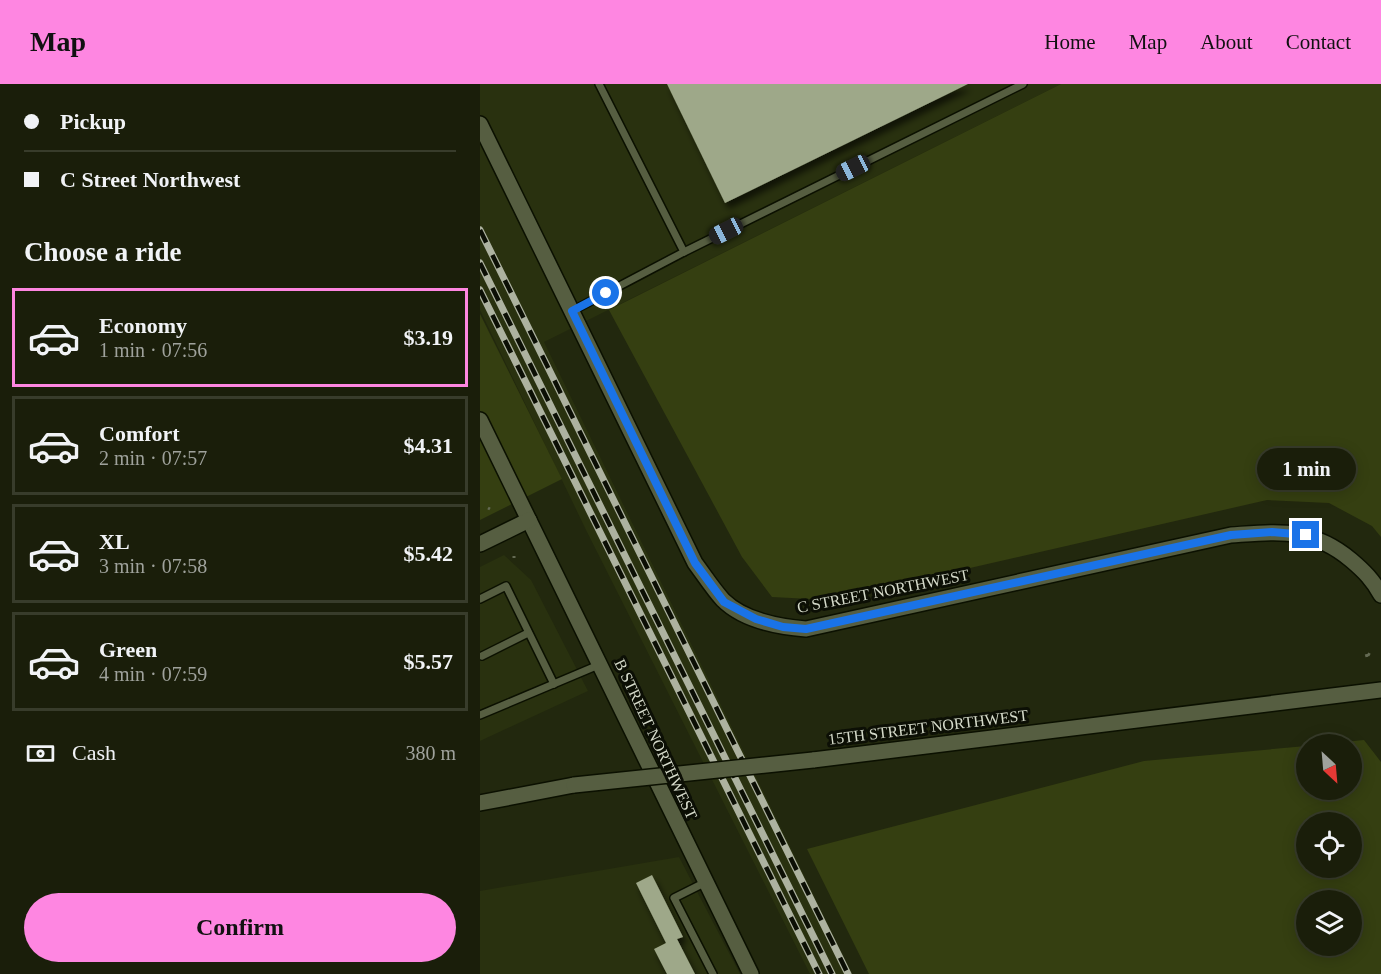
<!DOCTYPE html>
<html lang="en">
<head>
<meta charset="utf-8">
<style>
	body { margin:0; font-family:"Times New Roman",serif; background:#232713; color:#f1f3f6; height:100vh; display:flex; flex-direction:column; font-size:22px; white-space:nowrap }
	* { box-sizing:border-box; margin:0 }
	p { font-size:20px; color:#9fa29c }
	.icon { flex:none; width:33px; height:33px; fill:none; stroke:currentColor; stroke-width:2; stroke-linecap:round; stroke-linejoin:round }
	.map { position:relative; flex:1; overflow:hidden }
	.sheet { display:flex; flex-direction:column; background:#1a1e0a; width:480px }
	.sheet>* { flex:none }
	.hud { display:grid; align-content:center; height:132px; padding:0 24px; background:#1a1e0a }
	.needle { width:39px; rotate:154deg }
	.fabs { position:absolute; left:816px; top:650px; display:grid; gap:12px }
	.fabs a { display:grid; place-items:center; width:66px; height:66px; border-radius:50%; background:#1a1e0a; box-shadow:0 3px 15px #0003,0 0 0 2px #383c2b; font-size:30px }
	.end { position:absolute; width:27px; height:27px; margin:-14px; border:8px solid #1a73e8; background:#fff; box-shadow:0 0 0 3px #fff }
	.from { border-radius:50% }
	.bubble { position:absolute; height:42px; border-radius:21px; background:#1a1e0a; box-shadow:0 3px 15px #0003,0 0 0 2px #383c2b; font-size:20px; font-weight:700; line-height:42px; text-align:center }
	.car { position:absolute; width:18px; height:36px; margin:-18px -9px; border-radius:8px; box-shadow:0 0 4px 2px #0007; background:linear-gradient(#222 24%,#8ab4d8 0 40%,#222 0 76%,#8ab4d8 0 86%,#222 0) }
	.hud b { display:flex; align-items:center; gap:21px; height:57px; font-size:22px }
	.hud b+b { border-top:2px solid #383c2b }
	.hud i { width:15px; height:15px; background:#f1f3f6 }
	ul { padding:0; list-style:none }
	li { display:flex; align-items:center; gap:18px; height:99px; margin:0 12px 9px; padding:0 12px; border:3px solid #383c2b; border-radius:0px }
	li div { flex:1 }
	li b { display:block; font-size:22px }
	li em { font-style:normal; font-weight:700 }
	li.on { border-color:#fe86e1 }
	li>.icon { width:54px; height:54px; stroke-width:1.5 }
	h2 { padding:0 24px; font-size:27px; line-height:72px }
	.pay { display:flex; align-items:center; gap:15px; height:66px; padding:0 24px; font-size:22px }
	.pay p { margin-inline-start:auto }
	.button { display:flex; gap:12px; margin-top:auto; padding:12px 24px }
	.button a { flex:1; height:69px; border-radius:36px; background:#fe86e1; color:#111; font-size:24px; font-weight:700; line-height:69px; text-align:center }
	header { display:flex; align-items:center; gap:36px; box-sizing:border-box; height:84px; padding:0 30px; background:#fe86e1; color:#111 }
	header strong { font-size:28px }
	nav { display:flex; gap:33px; margin-inline-start:auto; font-size:21px }
	main { display:flex; flex:1; min-height:0 }
	.map>svg:first-child { display:block }
	.built { fill:#29310f }
	.green { fill:#353f11; fill-rule:evenodd }
	.building { fill:#9ea889; filter:url(#shadow) }
	.lines { fill:none; stroke-linecap:round; stroke-linejoin:round }
	.service-casing { stroke:#0b1000; stroke-width:10 }
	.tertiary-casing { stroke:#0b1000; stroke-width:18 }
	.secondary-casing { stroke:#0b1000; stroke-width:18 }
	.path { stroke:#646a53; stroke-width:3; stroke-dasharray:3 3; stroke-linecap:butt }
	.service { stroke:#565e41; stroke-width:7 }
	.tertiary { stroke:#565e41; stroke-width:15 }
	.secondary { stroke:#565e41; stroke-width:15 }
	.rail-casing { stroke:#adb2a0; stroke-width:7 }
	.rail { stroke:#0c0f05; stroke-width:4.5; stroke-dasharray:14; stroke-linecap:butt }
	.secondary-bridge-casing { stroke:#0b1000; stroke-width:18; stroke-linecap:butt }
	.secondary-bridge { stroke:#565e41; stroke-width:15 }
	.route { stroke:#1a73e8; stroke-width:8 }
	.labels { text-anchor:middle; dominant-baseline:central; stroke-width:6; stroke-linejoin:round; paint-order:stroke }
	.street-label { font-size:16px; fill:#d5daca; stroke:#0c0f05 }
</style>
</head>
<body>
<header>
<strong>Map</strong>
<nav><a>Home</a><a>Map</a><a>About</a><a>Contact</a></nav>
</header>
<main>
<section class="sheet">
<div class="hud">
<b><i class="from"></i>Pickup</b>
<b><i></i>C Street Northwest</b>
</div>
<h2>Choose a ride</h2>
<ul>
<li class="on"><svg class="icon" aria-label="car" viewBox="0 0 24 24"><path d="M5 17H2v-5l4-1 3-4h7l3 4 3 1v5h-3M9 17h6M6 11h13"/><circle cx="7" cy="17" r="2"/><circle cx="17" cy="17" r="2"/></svg><div><b>Economy</b><p>1 min · 07:56</p></div><em>$3.19</em></li>
<li><svg class="icon" aria-label="car" viewBox="0 0 24 24"><path d="M5 17H2v-5l4-1 3-4h7l3 4 3 1v5h-3M9 17h6M6 11h13"/><circle cx="7" cy="17" r="2"/><circle cx="17" cy="17" r="2"/></svg><div><b>Comfort</b><p>2 min · 07:57</p></div><em>$4.31</em></li>
<li><svg class="icon" aria-label="car" viewBox="0 0 24 24"><path d="M5 17H2v-5l4-1 3-4h7l3 4 3 1v5h-3M9 17h6M6 11h13"/><circle cx="7" cy="17" r="2"/><circle cx="17" cy="17" r="2"/></svg><div><b>XL</b><p>3 min · 07:58</p></div><em>$5.42</em></li>
<li><svg class="icon" aria-label="car" viewBox="0 0 24 24"><path d="M5 17H2v-5l4-1 3-4h7l3 4 3 1v5h-3M9 17h6M6 11h13"/><circle cx="7" cy="17" r="2"/><circle cx="17" cy="17" r="2"/></svg><div><b>Green</b><p>4 min · 07:59</p></div><em>$5.57</em></li>
</ul>
<div class="pay"><svg class="icon" aria-label="cash" viewBox="0 0 24 24"><path d="M3 7h18v10H3z"/><circle cx="12" cy="12" r="2"/></svg>Cash<p>380 m</p></div>
<div class="button"><a>Confirm</a></div>
</section>
<div class="map">
<svg width="901" height="890" viewBox="0 0 901 890">
	<defs>
		<filter id="shadow"><feDropShadow dx="3.5" dy="6" stdDeviation="3" flood-color="#0009"/></filter>
	</defs>
	<rect width="100%" height="100%" fill="#22280e"/>
	<g class="built">
		<path d="M0,0H581L64,258L372,890H330L107,448L0,226Z"/>
		<path d="M24,471L51,496L108,607L0,657V483Z"/>
		<path d="M199,773L260,890H0V807Z"/>
	</g>
	<g class="green">
		<path d="M581,0H901V453L892,442L849,419L787,416L350,516L292,513L262,473L129,226Z"/>
		<path d="M0,230L82,395L0,436Z"/>
		<path d="M884,656L901,678V890H389L327,765L664,677L826,662V705H872V660H844ZM826,738H872V783H826ZM826,816H872V861H826Z"/>
	</g>
	<g class="building">
		<path d="M187,0H488L245,119Z"/>
		<path d="M172,791L203,853L197,855L215,890H187L174,865L186,859L156,799Z"/>
	</g>
	<g class="lines">
		<defs>
			<g id="service">
				<path d="M204,168L543,0"/>
				<path d="M92,227L204,168L119,0"/>
				<path d="M0,515L26,502L74,600"/>
				<path d="M2,572L48,549"/>
				<path d="M0,631L121,580"/>
				<path d="M224,799L194,814L233,890"/>
			</g>
			<g id="tertiary">
				<path d="M0,40L215,479C224,491 233,505 243,516C263,536 299,543 326,545L751,451C798,448 832,443 871,476C884,487 893,496 901,511"/>
				<path d="M0,336L271,890"/>
				<path d="M0,460L49,436"/>
			</g>
			<g id="secondary">
				<path d="M333,676L901,606"/>
				<path d="M0,719L94,701"/>
			</g>
		</defs>
		<use href="#service" class="service-casing"/>
		<use href="#tertiary" class="tertiary-casing"/>
		<use href="#secondary" class="secondary-casing"/>
		<g class="path">
			<path d="M8,424L10,425"/>
			<path d="M34,474V472"/>
			<path d="M887,573L886,569L890,571"/>
		</g>
		<use href="#service" class="service"/>
		<use href="#tertiary" class="tertiary"/>
		<use href="#secondary" class="secondary"/>
		<defs>
			<g id="rail">
				<path d="M0,146L368,890"/>
				<path d="M0,179L352,890"/>
				<path d="M0,206L339,890"/>
			</g>
		</defs>
		<use href="#rail" class="rail-casing"/>
		<use href="#rail" class="rail"/>
		<defs>
			<path id="secondary-bridge" d="M94,701L333,676"/>
		</defs>
		<use href="#secondary-bridge" class="secondary-bridge-casing"/>
		<use href="#secondary-bridge" class="secondary-bridge"/>
	</g>
	<g class="lines">
		<path class="route" d="M126,209L92,227L215,479L244,518L276,535L303,543L326,545L751,451L792,448L826,451"/>
	</g>
	<g class="labels">
		<g class="street-label">
			<text transform="translate(403 507) rotate(-11)">C STREET NORTHWEST</text>
			<text transform="translate(448 643) rotate(-7)">15TH STREET NORTHWEST</text>
			<text transform="translate(176 655) rotate(65)">B STREET NORTHWEST</text>
		</g>
	</g>
</svg>
<div class="fabs">
<a><svg class="needle" viewBox="-14 -14 28 28"><path d="M0-13l5 13h-10z" fill="#e53935"/><path d="M0 13l5-13h-10z" fill="#9fa29c"/></svg></a>
<a><svg class="icon" aria-label="locate" viewBox="0 0 24 24"><circle cx="12" cy="12" r="6"/><path d="M12 2v4M12 18v4M2 12h4M18 12h4"/></svg></a>
<a><svg class="icon" aria-label="layers" viewBox="0 0 24 24"><path d="M12 4l9 5-9 5-9-5zM3 14l9 5 9-5"/></svg></a>
</div>
<i class="end from" style="left:126px;top:209px"></i>
<i class="end" style="left:826px;top:451px"></i>
<div class="bubble" style="left:777px;top:364px;width:99px">1 min</div>
<i class="car" style="left:373px;top:84px;rotate:244deg"></i>
<i class="car" style="left:246px;top:147px;rotate:243deg"></i>
</div>
</main>
</body>
</html>
